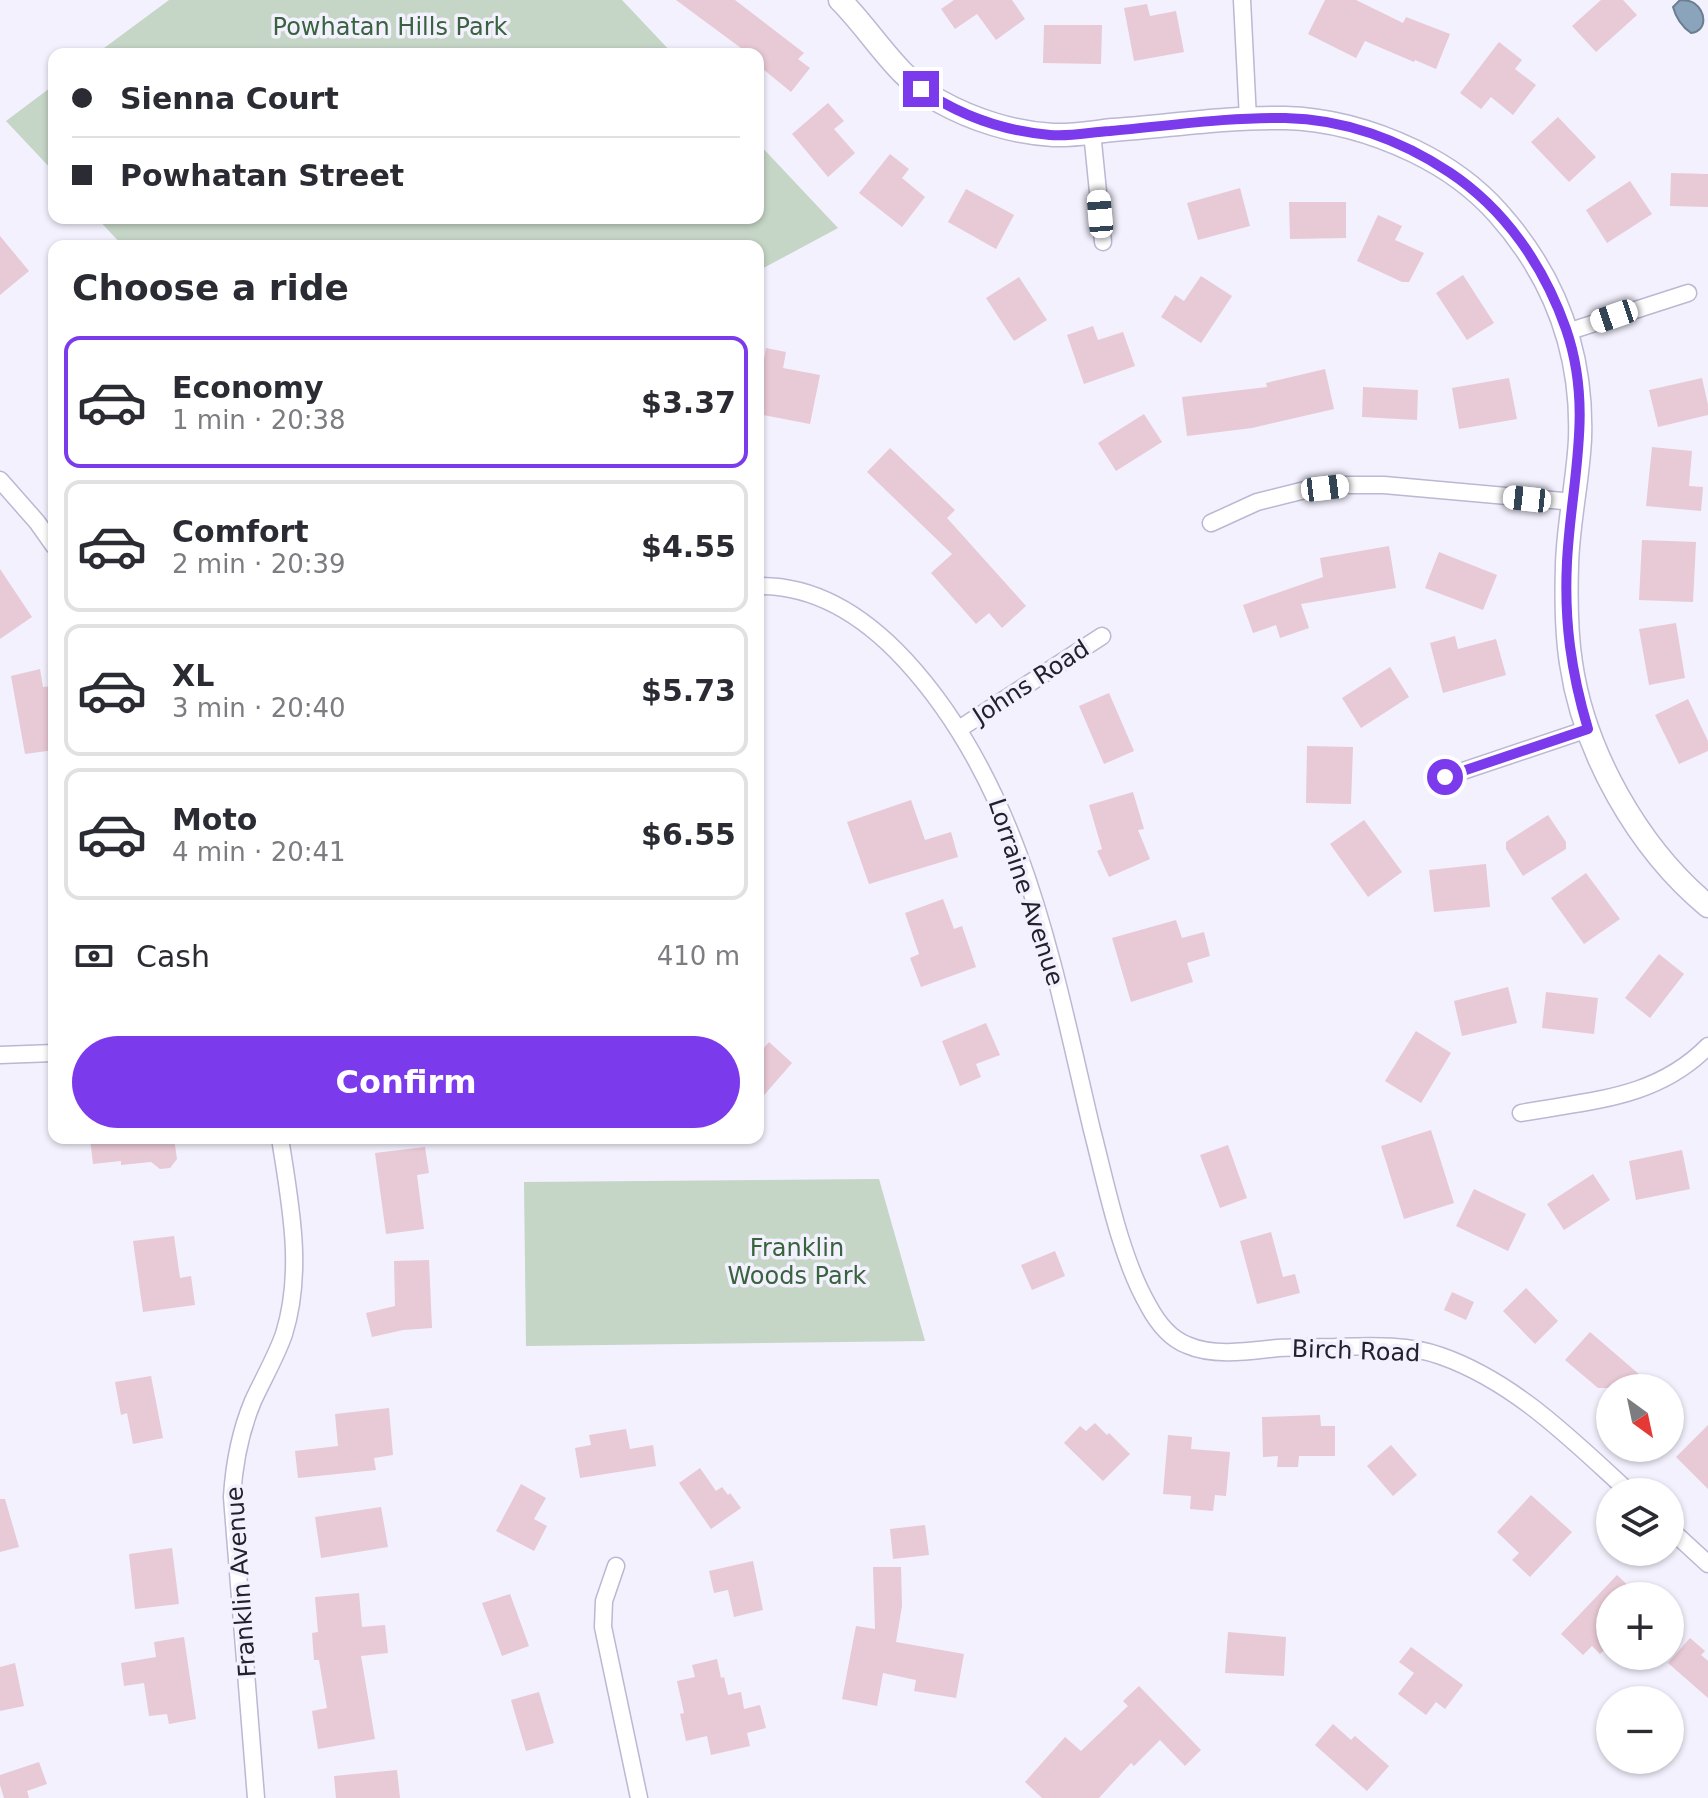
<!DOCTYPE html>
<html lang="en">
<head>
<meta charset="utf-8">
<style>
	body { margin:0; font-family:"DejaVu Sans",sans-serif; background:#f7f7f7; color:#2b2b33; height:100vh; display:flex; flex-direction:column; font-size:30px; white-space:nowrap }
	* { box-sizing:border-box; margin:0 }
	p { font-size:26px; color:#7c7c81 }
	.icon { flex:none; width:44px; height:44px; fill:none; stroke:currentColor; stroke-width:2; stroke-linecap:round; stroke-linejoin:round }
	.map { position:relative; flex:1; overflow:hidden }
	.side { position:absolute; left:48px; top:240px; width:716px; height:904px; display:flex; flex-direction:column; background:#fff; border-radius:16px; box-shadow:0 2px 6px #0004 }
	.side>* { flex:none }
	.hud { position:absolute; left:48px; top:48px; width:716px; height:176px; border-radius:16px; box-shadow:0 2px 6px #0004; display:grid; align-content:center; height:176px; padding:0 24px; background:#fff }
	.needle { width:52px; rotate:147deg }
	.tools { position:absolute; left:1596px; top:1374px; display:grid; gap:16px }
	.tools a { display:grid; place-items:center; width:88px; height:88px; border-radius:50%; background:#fff; box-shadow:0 2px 6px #0004; font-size:40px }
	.end { position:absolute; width:36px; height:36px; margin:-18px; border:10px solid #7c3aed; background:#fff; box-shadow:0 0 0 4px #fff }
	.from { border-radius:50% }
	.car { position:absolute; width:24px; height:48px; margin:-24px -12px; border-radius:10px; box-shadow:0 0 6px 2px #0007; background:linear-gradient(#fff 24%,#345 0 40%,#fff 0 76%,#345 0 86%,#fff 0) }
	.hud b { display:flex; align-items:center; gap:28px; height:76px; font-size:30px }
	.hud b+b { border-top:2px solid #e1e1e2 }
	.hud i { width:20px; height:20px; background:#2b2b33 }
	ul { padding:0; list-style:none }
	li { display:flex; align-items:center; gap:24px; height:132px; margin:0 16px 12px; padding:0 8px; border:4px solid #e1e1e2; border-radius:16px }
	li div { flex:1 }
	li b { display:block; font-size:30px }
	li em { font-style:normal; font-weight:600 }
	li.active { border-color:#7c3aed }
	li>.icon { width:72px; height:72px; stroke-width:1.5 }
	h2 { padding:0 24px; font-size:36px; line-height:96px }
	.pay { display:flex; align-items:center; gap:20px; height:88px; padding:0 24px; font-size:30px }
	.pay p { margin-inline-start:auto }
	.action { display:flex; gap:16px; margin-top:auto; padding:16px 24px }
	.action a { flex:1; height:92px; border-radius:48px; background:#7c3aed; color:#fff; font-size:32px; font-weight:600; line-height:92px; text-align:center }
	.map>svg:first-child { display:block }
	.green { fill:#c5d5c6 }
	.water { fill:#8aa4bb; stroke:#6b7d90; stroke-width:2 }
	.building { fill:#e8c9d6 }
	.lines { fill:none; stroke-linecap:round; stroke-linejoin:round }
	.minor-casing { stroke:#bcb7d3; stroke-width:19 }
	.tertiary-casing { stroke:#bcb7d3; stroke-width:25 }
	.minor { stroke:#fff; stroke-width:16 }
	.tertiary { stroke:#fff; stroke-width:22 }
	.route { stroke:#7c3aed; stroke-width:10 }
	.labels { text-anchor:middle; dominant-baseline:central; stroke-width:7; stroke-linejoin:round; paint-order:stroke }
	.park-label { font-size:24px; fill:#39623e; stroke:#f3f1fd }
	.street-label { font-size:24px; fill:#23212c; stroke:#f3f1fd }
</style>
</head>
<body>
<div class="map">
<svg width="1708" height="1798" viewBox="0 0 1708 1798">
	<rect width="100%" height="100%" fill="#f3f1fd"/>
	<g class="green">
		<path d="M169,0H622L673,54H96Z"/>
		<path d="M54,85V172L6,121Z"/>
		<path d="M758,143L838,228L758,271V246H123L97,218H758Z"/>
		<path d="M879,1179L925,1341L526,1346L524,1182Z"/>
	</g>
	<path class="water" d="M1680,0C1685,0 1689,0 1694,3C1706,11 1708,31 1691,33C1681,26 1676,18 1673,7Z"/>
	<g class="building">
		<path d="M676,0H735L804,53L798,59L810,68L791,92L758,65V54H749Z"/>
		<path d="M954,0H1012L1025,19L996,40L977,14L955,29L941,9Z"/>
		<path d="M1325,0H1356L1403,23L1406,17L1450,34L1436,69L1415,60L1414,62L1365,41L1356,58L1308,34Z"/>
		<path d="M1601,0H1623L1637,15L1596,52L1572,26Z"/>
		<path d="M1147,4L1150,16L1176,11L1184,52L1134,61L1124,8Z"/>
		<path d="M1044,25H1102L1101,64L1043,63Z"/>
		<path d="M1499,42L1522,60L1515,69L1536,85L1513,115L1491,97L1481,109L1460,93Z"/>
		<path d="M828,103L844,121L834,129L855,153L828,177L792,134Z"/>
		<path d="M1558,117L1596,157L1569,182L1531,142Z"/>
		<path d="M890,154L909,169L902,178L925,197L902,227L859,193Z"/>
		<path d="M1671,173L1708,174V207L1670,206Z"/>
		<path d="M1630,181L1652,214L1607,243L1586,210Z"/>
		<path d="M1240,188L1250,226L1198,240L1187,203Z"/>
		<path d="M966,189L1014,215L996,249L948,222Z"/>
		<path d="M1289,202H1346V238L1290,239Z"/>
		<path d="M1378,215L1402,226L1395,240L1424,253L1409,282H1402L1357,261Z"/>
		<path d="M0,236L29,271L0,295Z"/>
		<path d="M1463,275L1494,323L1467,340L1436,293Z"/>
		<path d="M1201,276L1232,296L1201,343L1161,317L1175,295L1184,301Z"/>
		<path d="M1019,277L1047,320L1014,341L986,298Z"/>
		<path d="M1093,326L1098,340L1123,332L1135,366L1084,384L1067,335Z"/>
		<path d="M766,348L786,352L783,368L820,375L810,424L758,414V370L762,371Z"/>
		<path d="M1325,369L1334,409L1252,428L1187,436L1182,397L1267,387L1266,383Z"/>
		<path d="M1509,378L1517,419L1459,429L1452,388Z"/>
		<path d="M1702,378L1708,405V415L1658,427L1649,390Z"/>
		<path d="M1363,387L1418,390L1417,420L1362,417Z"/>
		<path d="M1144,414L1162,442L1116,471L1098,443Z"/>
		<path d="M1652,447L1692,451L1689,486L1703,487L1701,511L1646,506Z"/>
		<path d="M890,448L955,510L947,518L1026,606L1002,628L989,613L976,624L931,573L952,554L867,472Z"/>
		<path d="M1642,540L1696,542L1693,602L1639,600Z"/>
		<path d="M1389,546L1396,588L1301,604L1309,628L1280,638L1276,625L1253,633L1243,605L1323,577L1320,558Z"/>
		<path d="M1439,552L1497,575L1483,610L1425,588Z"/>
		<path d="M0,569L32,617L0,639Z"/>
		<path d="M1676,623L1685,678L1649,685L1639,629Z"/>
		<path d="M1455,636L1458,649L1496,639L1506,675L1443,693L1430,643Z"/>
		<path d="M1390,667L1409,697L1361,728L1342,698Z"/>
		<path d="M40,669L43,687L54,686V723L50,724L54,750L25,754L11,676Z"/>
		<path d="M1109,693L1134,751L1104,764L1079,706Z"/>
		<path d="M1688,699L1708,741V751L1679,764L1655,715Z"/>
		<path d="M1307,746L1353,747L1351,804L1306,803Z"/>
		<path d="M1133,792L1144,829L1138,830L1150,859L1109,877L1097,851L1102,849L1089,805Z"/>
		<path d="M911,800L925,840L951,832L958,857L869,884L847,822Z"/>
		<path d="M1548,815L1566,842V849L1523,876L1506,849V842Z"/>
		<path d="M1364,820L1402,872L1368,897L1330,844Z"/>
		<path d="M1486,864L1490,907L1434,912L1429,870Z"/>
		<path d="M1586,873L1620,919L1584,944L1551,898Z"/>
		<path d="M943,899L954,929L962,926L976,967L921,987L910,958L919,954L905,913Z"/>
		<path d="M1176,920L1182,938L1204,932L1210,956L1187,963L1193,982L1131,1002L1112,938Z"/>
		<path d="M1659,954L1684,974L1650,1018L1625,998Z"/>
		<path d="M1508,987L1517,1023L1462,1036L1454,1001Z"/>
		<path d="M1546,992L1598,998L1594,1034L1542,1028Z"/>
		<path d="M986,1023L1000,1055L976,1064L981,1077L960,1086L942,1041Z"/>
		<path d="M1416,1031L1451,1053L1421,1103L1385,1081Z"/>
		<path d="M769,1042L792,1063L758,1102V1055Z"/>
		<path d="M1431,1130L1454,1203L1404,1219L1381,1146Z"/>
		<path d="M90,1138H174L177,1159L170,1168L160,1169L151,1162L121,1165V1161L93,1164Z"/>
		<path d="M1228,1145L1247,1198L1220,1208L1200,1155Z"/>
		<path d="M425,1147L429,1173L417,1175L424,1229L386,1234L375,1153Z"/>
		<path d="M1682,1150L1690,1189L1636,1200L1629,1161Z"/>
		<path d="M1593,1174L1610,1200L1564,1230L1547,1204Z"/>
		<path d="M1474,1189L1526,1214L1508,1251L1456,1226Z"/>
		<path d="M1271,1232L1283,1277L1295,1274L1300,1293L1257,1304L1240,1241Z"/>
		<path d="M174,1236L180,1278L191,1276L195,1305L143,1312L133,1241Z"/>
		<path d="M1055,1251L1065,1276L1032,1290L1021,1265Z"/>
		<path d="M429,1260L432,1328L403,1330L372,1337L366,1313L395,1306L394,1261Z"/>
		<path d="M1526,1288L1558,1321L1535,1344L1503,1311Z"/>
		<path d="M1452,1292L1474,1302L1466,1320L1444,1310Z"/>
		<path d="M1590,1332L1655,1388H1598L1565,1360Z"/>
		<path d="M151,1376L163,1438L133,1444L127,1413L121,1415L115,1382Z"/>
		<path d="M389,1408L393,1455L374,1458L376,1470L298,1478L295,1451L338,1446L335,1414Z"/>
		<path d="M1320,1415L1321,1426H1335V1456H1299L1298,1467H1277L1278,1456L1263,1457L1262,1417Z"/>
		<path d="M1095,1423L1107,1435L1109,1433L1130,1454L1103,1481L1064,1443L1080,1426L1086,1431Z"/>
		<path d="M1708,1425V1489L1676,1457Z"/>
		<path d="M626,1429L630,1449L653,1445L656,1466L580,1478L575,1448L591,1445L589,1435Z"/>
		<path d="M1168,1435L1192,1437L1191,1449L1230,1452L1226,1496L1215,1495L1213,1511L1190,1509L1191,1496L1163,1494Z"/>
		<path d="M1391,1445L1417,1475L1393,1496L1367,1466Z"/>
		<path d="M700,1468L716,1491L722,1487L728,1495L730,1493L741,1508L711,1529L679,1483Z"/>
		<path d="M521,1484L546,1498L534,1519L547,1526L534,1551L496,1531Z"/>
		<path d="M1531,1495L1572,1532L1530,1577L1512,1560L1519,1553L1497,1532Z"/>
		<path d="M0,1499H5L19,1547L0,1552Z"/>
		<path d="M381,1507L388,1547L321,1558L315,1517Z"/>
		<path d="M925,1525L929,1555L893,1559L890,1529Z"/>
		<path d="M172,1548L179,1604L135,1609L129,1554Z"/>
		<path d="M753,1561L763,1610L734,1617L728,1590L714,1593L709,1571Z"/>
		<path d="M873,1567H901L902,1606L896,1642L964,1654L956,1698L914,1691L916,1680L883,1673L877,1706L842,1699L856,1626L875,1629Z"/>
		<path d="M1617,1575L1639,1596H1610V1644L1600,1654L1592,1646L1583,1655L1561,1634Z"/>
		<path d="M359,1593L362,1627L385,1625L388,1653L361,1656L375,1739L318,1749L312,1711L327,1708L319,1660H314L312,1633L318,1632L315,1597Z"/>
		<path d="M510,1594L529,1646L502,1656L482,1603Z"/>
		<path d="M1228,1632L1286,1637L1284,1676L1225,1673Z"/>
		<path d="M184,1637L196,1719L169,1724L167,1714L149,1716L144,1683L124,1686L121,1663L156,1657L154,1642Z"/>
		<path d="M1690,1638L1705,1651L1701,1655L1708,1661V1698L1668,1663Z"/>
		<path d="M1411,1647L1463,1685L1445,1709L1436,1702L1426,1715L1398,1694L1414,1673L1399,1662Z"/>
		<path d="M717,1659L721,1678L724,1677L728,1695L741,1692L744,1709L760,1705L766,1728L747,1733L750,1746L711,1755L707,1736L686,1741L680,1714L684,1713L677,1681L695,1677L692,1665Z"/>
		<path d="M15,1663L24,1706L0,1711V1667Z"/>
		<path d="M1139,1686L1201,1750L1185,1766L1160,1740L1134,1766L1131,1763L1099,1798H1042L1025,1782L1065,1737L1081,1751L1128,1706L1123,1701Z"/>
		<path d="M539,1692L554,1743L526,1751L511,1700Z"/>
		<path d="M1333,1724L1351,1740L1355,1736L1389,1766L1367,1791L1315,1745Z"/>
		<path d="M39,1762L47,1784L27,1791L29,1798H4L0,1785V1775Z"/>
		<path d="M397,1770L400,1798H336L334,1776Z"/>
	</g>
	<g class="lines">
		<defs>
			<g id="minor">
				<path d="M1242,0L1248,119"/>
				<path d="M1092,132L1103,242"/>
				<path d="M1567,332L1688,293"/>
				<path d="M0,480L37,522L54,546"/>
				<path d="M1211,523L1257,502L1305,490L1346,485H1384L1574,502"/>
				<path d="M758,586C817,585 867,619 905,660C1023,788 1053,966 1092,1130C1106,1184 1120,1256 1148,1305C1157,1322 1169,1338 1187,1345C1214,1357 1250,1351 1278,1348C1297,1347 1316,1347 1335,1347C1369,1346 1408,1344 1441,1356C1515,1382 1572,1440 1629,1492"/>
				<path d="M959,729L1102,636"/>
				<path d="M1445,777L1588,729"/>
				<path d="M0,1055L54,1053"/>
				<path d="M1521,1113C1591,1100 1656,1099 1708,1046"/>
				<path d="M1670,1529L1708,1564"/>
				<path d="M616,1566L604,1601L603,1627L639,1798"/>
				<path d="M256,1798L232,1497C234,1464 240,1432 253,1401C263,1379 276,1357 284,1334C304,1270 290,1203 280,1138"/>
			</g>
			<path id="tertiary" d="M840,0C873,33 897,78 939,101C973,120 1014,133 1053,135C1073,136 1093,132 1113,130C1170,126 1227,117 1285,118C1330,119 1374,132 1414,151C1445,166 1475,187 1498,213C1555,277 1583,353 1580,439C1578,481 1568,523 1567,565C1566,598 1566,631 1571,663C1584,752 1638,848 1708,906"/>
		</defs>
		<use href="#minor" class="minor-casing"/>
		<use href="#tertiary" class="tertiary-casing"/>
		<use href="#minor" class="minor"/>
		<use href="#tertiary" class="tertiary"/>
	</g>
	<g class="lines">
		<path class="route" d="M921,89C959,115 1004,131 1050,135C1070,137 1091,132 1110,131C1168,126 1227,117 1285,118C1344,119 1401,140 1449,172C1505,209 1544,266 1566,329C1594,410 1571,481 1567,562C1564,621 1571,672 1588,729L1445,777"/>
	</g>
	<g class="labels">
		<g class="park-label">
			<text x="390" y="27">Powhatan Hills Park</text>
			<text x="797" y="1248">Franklin<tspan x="797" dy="28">Woods Park</tspan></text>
		</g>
		<g class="street-label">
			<text transform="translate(1031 682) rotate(-33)">Johns Road</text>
			<text transform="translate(1026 892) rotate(72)">Lorraine Avenue</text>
			<text transform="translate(1356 1351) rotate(2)">Birch Road</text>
			<text transform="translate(241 1582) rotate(-94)">Franklin Avenue</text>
		</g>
	</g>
</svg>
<div class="tools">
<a><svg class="needle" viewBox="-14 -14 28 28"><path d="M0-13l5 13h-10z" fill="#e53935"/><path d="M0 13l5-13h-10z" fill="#7c7c81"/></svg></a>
<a><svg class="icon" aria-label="layers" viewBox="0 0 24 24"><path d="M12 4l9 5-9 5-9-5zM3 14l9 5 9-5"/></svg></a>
<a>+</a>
<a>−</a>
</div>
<i class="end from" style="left:1445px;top:777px"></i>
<i class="end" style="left:921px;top:89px"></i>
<i class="car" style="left:1100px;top:214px;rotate:355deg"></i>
<i class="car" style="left:1614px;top:316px;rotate:251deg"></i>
<i class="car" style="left:1325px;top:488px;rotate:83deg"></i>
<i class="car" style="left:1527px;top:499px;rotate:276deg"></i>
<div class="hud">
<b><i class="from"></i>Sienna Court</b>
<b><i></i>Powhatan Street</b>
</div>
<section class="side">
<h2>Choose a ride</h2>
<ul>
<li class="active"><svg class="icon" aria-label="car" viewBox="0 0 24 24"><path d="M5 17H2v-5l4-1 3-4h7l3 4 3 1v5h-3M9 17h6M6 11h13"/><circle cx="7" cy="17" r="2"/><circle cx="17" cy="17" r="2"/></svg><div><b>Economy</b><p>1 min · 20:38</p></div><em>$3.37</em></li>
<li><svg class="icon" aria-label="car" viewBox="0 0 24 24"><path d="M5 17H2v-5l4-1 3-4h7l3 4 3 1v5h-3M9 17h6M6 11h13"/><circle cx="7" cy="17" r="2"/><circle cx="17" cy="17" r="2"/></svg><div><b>Comfort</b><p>2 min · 20:39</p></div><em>$4.55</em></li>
<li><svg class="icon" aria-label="car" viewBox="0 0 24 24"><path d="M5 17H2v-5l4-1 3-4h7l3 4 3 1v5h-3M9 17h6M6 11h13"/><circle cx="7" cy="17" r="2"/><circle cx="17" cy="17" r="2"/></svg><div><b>XL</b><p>3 min · 20:40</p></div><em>$5.73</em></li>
<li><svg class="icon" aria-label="car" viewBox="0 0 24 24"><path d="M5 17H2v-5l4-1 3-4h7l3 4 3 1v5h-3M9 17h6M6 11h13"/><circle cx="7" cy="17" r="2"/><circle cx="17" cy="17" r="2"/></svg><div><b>Moto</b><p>4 min · 20:41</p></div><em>$6.55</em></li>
</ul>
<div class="pay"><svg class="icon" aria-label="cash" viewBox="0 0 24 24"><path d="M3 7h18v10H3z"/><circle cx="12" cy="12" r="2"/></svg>Cash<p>410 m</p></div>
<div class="action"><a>Confirm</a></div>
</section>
</div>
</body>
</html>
